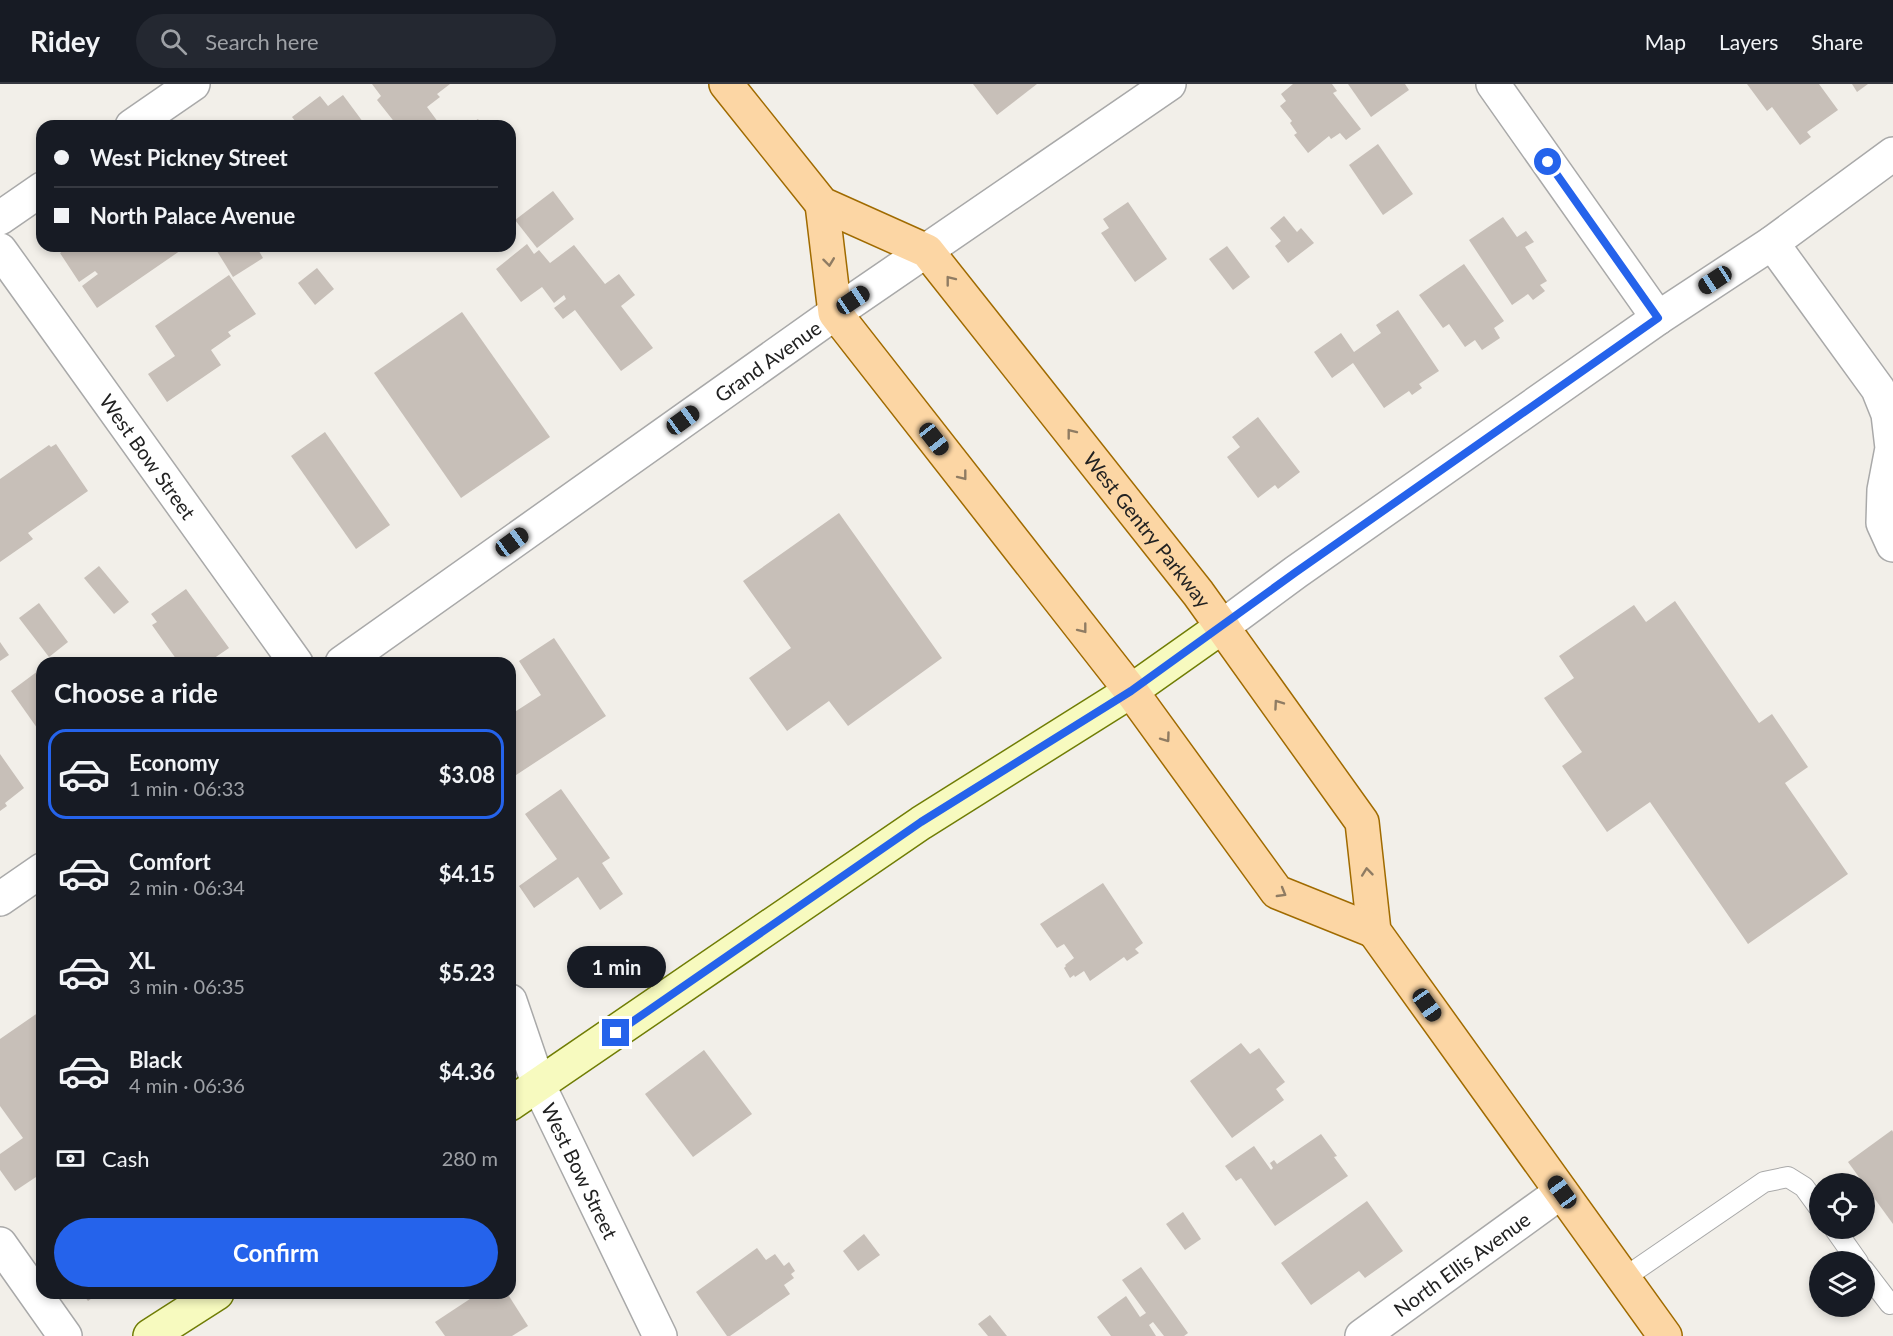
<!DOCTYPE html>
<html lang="en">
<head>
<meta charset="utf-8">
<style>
	body { margin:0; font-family:Lato,sans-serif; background:#242831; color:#f1f3f6; height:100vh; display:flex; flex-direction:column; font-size:22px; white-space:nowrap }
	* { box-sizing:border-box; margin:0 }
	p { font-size:20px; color:#9ea1a6 }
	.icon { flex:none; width:33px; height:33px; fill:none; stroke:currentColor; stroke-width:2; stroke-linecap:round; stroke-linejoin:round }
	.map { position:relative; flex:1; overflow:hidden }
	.panel { position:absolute; left:36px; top:573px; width:480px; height:642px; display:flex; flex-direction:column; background:#171b24; border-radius:18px; box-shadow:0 3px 9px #0003 }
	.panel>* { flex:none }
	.top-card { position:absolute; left:36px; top:36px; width:480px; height:132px; border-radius:18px; box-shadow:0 3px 9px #0003; display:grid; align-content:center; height:132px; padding:0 18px; background:#171b24 }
	.controls { position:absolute; left:1809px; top:1089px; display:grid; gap:12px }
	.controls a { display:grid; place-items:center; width:66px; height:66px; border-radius:50%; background:#171b24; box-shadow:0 3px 9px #0003; font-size:30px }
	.end { position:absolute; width:27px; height:27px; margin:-14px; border:8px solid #2563eb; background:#fff; box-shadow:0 0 0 3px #fff }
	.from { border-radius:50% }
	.bubble { position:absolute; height:42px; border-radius:21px; background:#171b24; box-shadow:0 3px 9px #0003; font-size:20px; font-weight:700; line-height:42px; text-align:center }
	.car { position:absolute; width:18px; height:36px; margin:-18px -9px; border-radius:8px; box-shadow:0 0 4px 2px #0007; background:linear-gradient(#222 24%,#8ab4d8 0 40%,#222 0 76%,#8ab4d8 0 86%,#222 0) }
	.top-card b { display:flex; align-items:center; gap:21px; height:57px; font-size:22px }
	.top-card b+b { border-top:2px solid #363941 }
	.top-card i { width:15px; height:15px; background:#f1f3f6 }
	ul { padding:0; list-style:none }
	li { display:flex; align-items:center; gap:18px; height:90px; margin:0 12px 9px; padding:0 6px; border:3px solid transparent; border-radius:18px }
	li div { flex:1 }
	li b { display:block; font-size:22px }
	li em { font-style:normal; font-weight:700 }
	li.active { border-color:#2563eb }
	li>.icon { width:54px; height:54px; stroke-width:1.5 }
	h2 { padding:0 18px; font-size:27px; line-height:72px }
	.pay { display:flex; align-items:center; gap:15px; height:66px; padding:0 18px; font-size:22px }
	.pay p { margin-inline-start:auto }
	.cta { display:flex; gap:12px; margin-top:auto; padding:12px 18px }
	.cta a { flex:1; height:69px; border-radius:36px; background:#2563eb; color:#fff; font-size:24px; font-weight:700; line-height:69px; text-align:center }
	header { display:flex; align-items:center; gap:36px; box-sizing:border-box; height:84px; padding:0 30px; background:#171b24; border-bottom:2px solid #363941 }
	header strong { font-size:28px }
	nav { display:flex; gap:33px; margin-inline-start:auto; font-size:21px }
	.search { width:420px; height:54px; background:#242831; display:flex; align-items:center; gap:15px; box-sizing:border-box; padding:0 21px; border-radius:33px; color:#9ea1a6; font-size:22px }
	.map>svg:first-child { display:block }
	.building { fill:#c7bfb8 }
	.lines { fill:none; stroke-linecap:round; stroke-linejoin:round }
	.service-casing { stroke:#a9a9a9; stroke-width:22 }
	.minor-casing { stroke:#a9a9a9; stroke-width:36 }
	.tertiary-casing { stroke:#a9a9a9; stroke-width:36 }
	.secondary-casing { stroke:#707d05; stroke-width:36 }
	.primary-casing { stroke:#a06b00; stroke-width:36 }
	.service { stroke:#fff; stroke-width:20 }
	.minor { stroke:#fff; stroke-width:33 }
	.tertiary { stroke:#fff; stroke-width:33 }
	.secondary { stroke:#f7fabf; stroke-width:33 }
	.primary { stroke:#fcd6a4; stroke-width:33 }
	.oneway { stroke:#8f7c63 }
	.route { stroke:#2563eb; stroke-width:8 }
	.labels { text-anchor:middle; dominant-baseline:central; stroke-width:4.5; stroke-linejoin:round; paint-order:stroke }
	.street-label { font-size:20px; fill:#222; stroke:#fff }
</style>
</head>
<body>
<header>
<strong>Ridey</strong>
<div class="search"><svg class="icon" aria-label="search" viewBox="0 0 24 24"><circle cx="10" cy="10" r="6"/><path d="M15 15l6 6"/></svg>Search here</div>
<nav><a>Map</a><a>Layers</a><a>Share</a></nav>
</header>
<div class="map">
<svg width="1893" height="1252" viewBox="0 0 1893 1252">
	<rect width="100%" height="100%" fill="#f2efe9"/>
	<g class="building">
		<path d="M372,0H450L437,10L440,13L427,23L441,42H400L398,39L396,40L377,16L381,12Z"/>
		<path d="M973,0H1037L997,31Z"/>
		<path d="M1293,0H1332L1337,7L1333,9L1361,45L1346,56L1340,49L1331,55L1329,52L1308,69L1294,51L1297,49L1290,39L1292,37L1280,22L1286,17L1281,10Z"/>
		<path d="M1348,0H1405L1409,6L1371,33Z"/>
		<path d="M1747,0H1819L1838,26L1807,48L1811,53L1800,61L1772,23L1767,27Z"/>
		<path d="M1852,0H1868L1857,8Z"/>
		<path d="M343,11L366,42H299L292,33L320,12L328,22Z"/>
		<path d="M478,35L483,42H467Z"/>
		<path d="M1378,60L1413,110L1383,131L1349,81Z"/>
		<path d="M553,107L574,135L537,164L515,136Z"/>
		<path d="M1128,118L1167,175L1135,198L1101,149L1109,144L1103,135Z"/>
		<path d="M1284,132L1297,148L1301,144L1314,159L1288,179L1275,162L1281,157L1270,144Z"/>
		<path d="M1503,133L1517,153L1526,147L1534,158L1525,163L1547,197L1540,201L1545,207L1533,216L1528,210L1512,221L1469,156Z"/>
		<path d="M527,160L534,170L539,166L550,179L574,161L605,200L619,190L635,211L621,222L653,264L621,287L575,226L563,235L554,224L566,215L564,211L554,219L542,203L521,218L496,185Z"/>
		<path d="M70,162H187L97,224L82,202L98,190L95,187L79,198L60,169Z"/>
		<path d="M219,162H256L263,174L233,193L215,164Z"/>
		<path d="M1227,162L1250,193L1233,206L1209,175Z"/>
		<path d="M1464,180L1504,237L1494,244L1500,254L1482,266L1475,256L1465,263L1449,240L1443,244L1419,211Z"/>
		<path d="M317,184L334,205L315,221L298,199Z"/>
		<path d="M229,191L256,230L228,248L231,252L211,266L221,281L167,318L148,290L175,272L155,242Z"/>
		<path d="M1398,226L1439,287L1419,300L1422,304L1412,311L1409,307L1384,324L1353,279L1332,294L1314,268L1341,249L1354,268L1381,249L1376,241Z"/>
		<path d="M462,228L550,353L461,414L374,289Z"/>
		<path d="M1258,333L1300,388L1278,405L1275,401L1258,414L1227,373L1240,363L1232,353Z"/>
		<path d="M325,348L390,441L356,465L291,372Z"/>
		<path d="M56,360L88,407L28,449L33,455L0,478V395L49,361L51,363Z"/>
		<path d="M839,429L942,574L848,642L829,617L787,647L749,594L791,564L743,497Z"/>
		<path d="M99,482L129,518L114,530L84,494Z"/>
		<path d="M186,505L229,564L207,579H179L152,541L157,538L151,530Z"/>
		<path d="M1675,517L1759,639L1772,630L1808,683L1785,699L1848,790L1748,860L1650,718L1607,748L1562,682L1582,668L1544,614L1574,594L1559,572L1634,521L1646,538Z"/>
		<path d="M39,519L68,558L49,573L19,534Z"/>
		<path d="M554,554L606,632L510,695V631L541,611L519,577Z"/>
		<path d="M0,558L9,571L0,577Z"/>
		<path d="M42,584V651L11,607Z"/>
		<path d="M0,670L24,704L5,719L7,722L0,727Z"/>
		<path d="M561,705L610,774L602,779L623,810L600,826L578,793L534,824L519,802L557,775L525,730Z"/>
		<path d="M1103,799L1143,859L1135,865L1139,869L1127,877L1124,873L1090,897L1084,887L1075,893L1074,891L1070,894L1064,884L1066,882L1065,881L1074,874L1064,860L1057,864L1040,840Z"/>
		<path d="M42,926V1089L15,1107L0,1086V1070L23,1054L0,1022V955Z"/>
		<path d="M1241,959L1250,970L1259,964L1285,998L1276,1005L1284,1016L1232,1054L1190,997Z"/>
		<path d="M704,966L752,1030L693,1073L645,1010Z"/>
		<path d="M1892,1046L1893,1048V1140L1848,1078Z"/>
		<path d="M1321,1050L1337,1072L1334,1073L1348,1092L1275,1142L1241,1094L1236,1097L1225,1082L1254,1062L1271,1086L1273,1084L1270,1079L1274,1076L1277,1080Z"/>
		<path d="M1367,1117L1403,1167L1365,1194L1359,1187L1311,1221L1281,1179Z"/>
		<path d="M1183,1128L1201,1155L1185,1166L1166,1140Z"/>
		<path d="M864,1150L880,1171L858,1187L843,1167Z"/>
		<path d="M757,1164L766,1176L775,1170L784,1182L789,1178L795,1187L791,1190L794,1194L784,1201L790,1210L730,1252H727L696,1208Z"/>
		<path d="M1141,1183L1188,1249L1184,1252H1164L1153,1238L1149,1241L1156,1252H1111L1097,1233L1126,1212L1140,1233L1146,1229L1122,1196Z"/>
		<path d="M82,1209H99L88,1217Z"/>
		<path d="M479,1209H507L528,1242L512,1252H445L435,1238Z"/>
		<path d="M990,1231L995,1237L1007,1252H988L978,1240Z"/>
	</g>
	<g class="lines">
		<defs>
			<g id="service">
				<path d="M1834,1144L1858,1178"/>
				<path d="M1864,1186L1890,1220"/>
				<path d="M1624,1194L1764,1098L1788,1093L1804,1103L1820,1125"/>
			</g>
			<g id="minor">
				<path d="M1493,0L1658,234"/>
				<path d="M132,42L193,0"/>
				<path d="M0,134L42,105"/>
				<path d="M1772,159L1878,305L1888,330L1892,364L1884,406L1883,439L1893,461"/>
				<path id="s1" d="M0,166L296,579"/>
				<path id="s2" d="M342,579L835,229L1169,0"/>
				<path d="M0,815L42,786"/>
				<path id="s3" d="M510,917L539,1002L660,1252"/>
				<path d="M0,1160L65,1252"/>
				<path id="s4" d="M1362,1252L1561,1108"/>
			</g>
			<path id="tertiary" d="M1223,542L1296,488L1658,234L1772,159L1893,70"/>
			<g id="secondary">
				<path d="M510,1020L921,739L1131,607L1223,542"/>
				<path d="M150,1252L217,1209"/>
			</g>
			<g id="primary">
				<path id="s5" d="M726,0L822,120L927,167L1198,509L1362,738L1374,847L1665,1252"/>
				<path d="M822,120L835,229L1131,607L1277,808L1374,847"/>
			</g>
		</defs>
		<use href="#service" class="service-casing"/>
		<use href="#minor" class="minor-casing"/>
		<use href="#tertiary" class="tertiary-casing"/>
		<use href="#secondary" class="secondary-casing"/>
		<use href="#primary" class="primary-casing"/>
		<use href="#service" class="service"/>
		<use href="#minor" class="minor"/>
		<use href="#tertiary" class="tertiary"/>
		<use href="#secondary" class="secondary"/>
		<use href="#primary" class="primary"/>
	</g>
	<defs><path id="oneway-chevron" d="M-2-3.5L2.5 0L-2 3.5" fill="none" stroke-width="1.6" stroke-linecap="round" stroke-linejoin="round" transform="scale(1.5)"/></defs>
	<g class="oneway">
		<use href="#oneway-chevron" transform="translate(829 178) rotate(83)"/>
		<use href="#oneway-chevron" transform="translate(950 196) rotate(-128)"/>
		<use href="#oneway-chevron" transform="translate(1071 349) rotate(-128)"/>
		<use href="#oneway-chevron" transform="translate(963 392) rotate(52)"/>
		<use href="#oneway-chevron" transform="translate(1083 545) rotate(52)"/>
		<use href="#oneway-chevron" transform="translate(1278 620) rotate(-125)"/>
		<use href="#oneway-chevron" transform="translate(1166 654) rotate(54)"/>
		<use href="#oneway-chevron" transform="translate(1367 788) rotate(-96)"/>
		<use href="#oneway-chevron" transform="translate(1282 809) rotate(30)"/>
	</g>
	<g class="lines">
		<path class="route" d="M616,949L921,738L1131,607L1296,488L1658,234L1548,78"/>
	</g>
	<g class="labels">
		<g class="street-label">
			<text stroke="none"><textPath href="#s2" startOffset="522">Grand Avenue</textPath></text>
			<text stroke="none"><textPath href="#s1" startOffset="254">West Bow Street</textPath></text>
			<text stroke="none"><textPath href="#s5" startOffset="624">West Gentry Parkway</textPath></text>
			<text stroke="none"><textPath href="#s3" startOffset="184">West Bow Street</textPath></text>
			<text stroke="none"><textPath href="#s4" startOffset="123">North Ellis Avenue</textPath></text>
		</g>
	</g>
</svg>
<div class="controls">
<a><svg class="icon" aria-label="locate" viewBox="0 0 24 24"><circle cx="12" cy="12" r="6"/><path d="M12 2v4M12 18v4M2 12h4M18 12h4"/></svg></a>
<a><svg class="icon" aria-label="layers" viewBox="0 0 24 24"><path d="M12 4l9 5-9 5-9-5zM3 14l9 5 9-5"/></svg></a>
</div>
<i class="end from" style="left:1548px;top:78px"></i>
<i class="end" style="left:616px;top:949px"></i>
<div class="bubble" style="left:567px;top:862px;width:99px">1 min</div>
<i class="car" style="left:1715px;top:196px;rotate:237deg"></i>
<i class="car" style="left:853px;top:216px;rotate:56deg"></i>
<i class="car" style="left:683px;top:336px;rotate:54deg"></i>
<i class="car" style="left:934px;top:355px;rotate:142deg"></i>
<i class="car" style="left:512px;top:458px;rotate:54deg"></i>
<i class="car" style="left:1427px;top:921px;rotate:145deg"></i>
<i class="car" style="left:1562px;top:1108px;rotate:324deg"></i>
<div class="top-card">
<b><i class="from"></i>West Pickney Street</b>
<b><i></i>North Palace Avenue</b>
</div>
<section class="panel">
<h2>Choose a ride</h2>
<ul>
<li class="active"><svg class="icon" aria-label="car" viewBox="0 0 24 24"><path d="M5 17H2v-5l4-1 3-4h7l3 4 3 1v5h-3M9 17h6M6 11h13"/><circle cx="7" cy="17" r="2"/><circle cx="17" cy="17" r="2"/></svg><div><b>Economy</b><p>1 min · 06:33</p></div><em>$3.08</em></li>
<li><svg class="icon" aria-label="car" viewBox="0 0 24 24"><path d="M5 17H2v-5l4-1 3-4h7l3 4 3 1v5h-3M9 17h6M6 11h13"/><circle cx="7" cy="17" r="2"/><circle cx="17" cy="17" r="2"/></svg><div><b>Comfort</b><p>2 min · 06:34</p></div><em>$4.15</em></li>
<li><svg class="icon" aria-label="car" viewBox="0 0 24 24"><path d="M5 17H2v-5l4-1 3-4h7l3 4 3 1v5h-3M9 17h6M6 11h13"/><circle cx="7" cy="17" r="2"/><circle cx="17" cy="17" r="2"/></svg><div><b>XL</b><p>3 min · 06:35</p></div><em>$5.23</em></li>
<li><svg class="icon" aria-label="car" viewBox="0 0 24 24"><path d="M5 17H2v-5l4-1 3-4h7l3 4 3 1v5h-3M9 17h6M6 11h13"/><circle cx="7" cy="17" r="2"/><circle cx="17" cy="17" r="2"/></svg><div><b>Black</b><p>4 min · 06:36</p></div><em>$4.36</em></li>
</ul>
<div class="pay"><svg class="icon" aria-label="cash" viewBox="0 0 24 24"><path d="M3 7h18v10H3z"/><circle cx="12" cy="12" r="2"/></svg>Cash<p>280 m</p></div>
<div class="cta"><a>Confirm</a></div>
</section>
</div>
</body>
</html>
